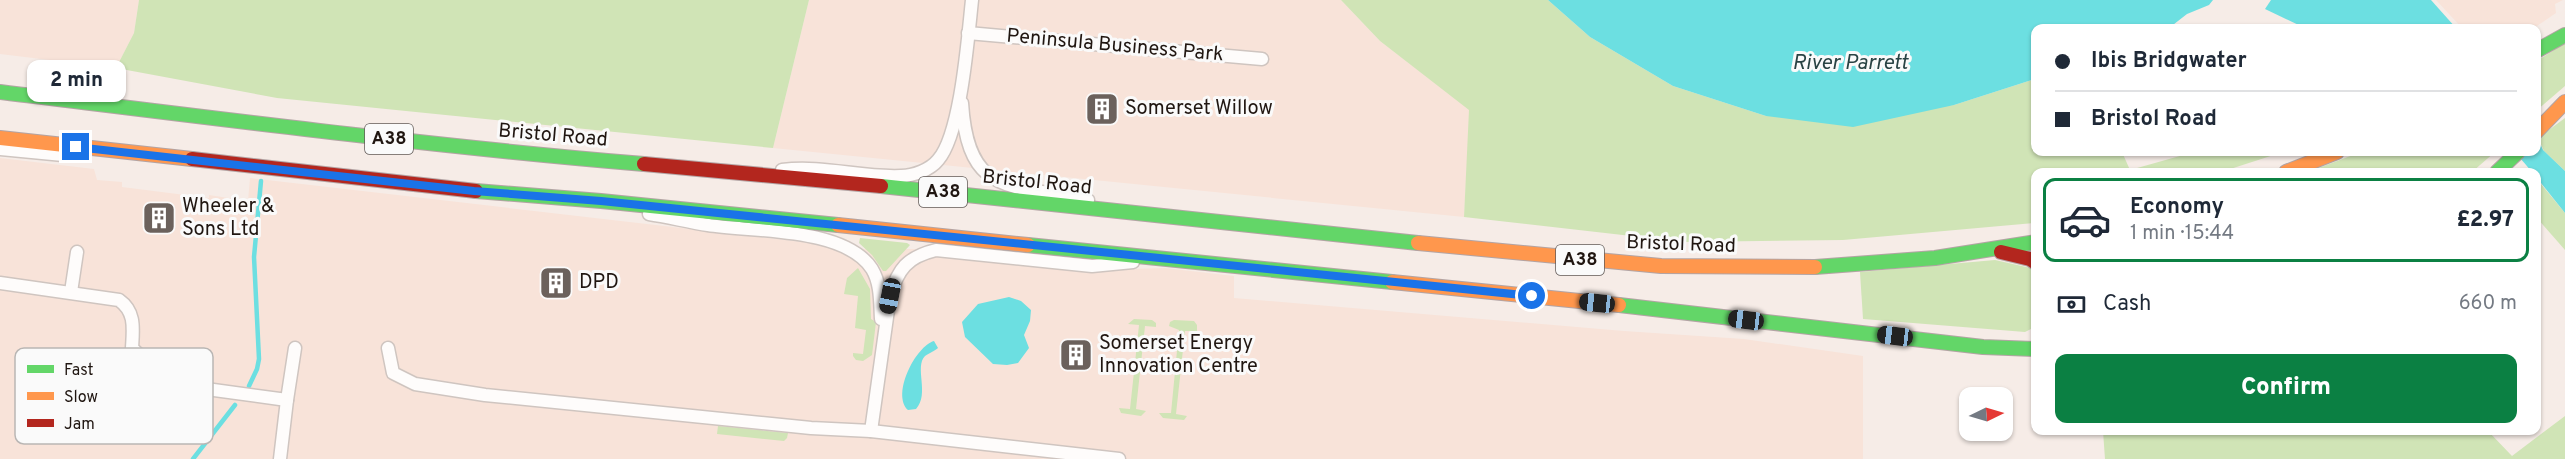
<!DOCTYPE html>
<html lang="en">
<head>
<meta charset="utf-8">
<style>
	body { margin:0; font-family:Overpass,sans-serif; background:#f2f2f3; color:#1f2937; height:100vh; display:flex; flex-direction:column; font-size:22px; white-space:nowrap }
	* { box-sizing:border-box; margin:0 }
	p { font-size:20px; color:#747a83 }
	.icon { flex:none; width:33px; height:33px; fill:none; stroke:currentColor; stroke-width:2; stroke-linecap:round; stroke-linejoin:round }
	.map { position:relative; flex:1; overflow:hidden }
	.drawer { position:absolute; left:2031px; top:168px; width:510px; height:267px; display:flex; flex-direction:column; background:#fff; border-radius:12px; box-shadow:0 2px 4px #0004 }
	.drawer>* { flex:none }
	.top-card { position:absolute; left:2031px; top:24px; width:510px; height:132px; border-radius:12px; box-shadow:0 2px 4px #0004; display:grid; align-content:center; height:132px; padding:0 24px; background:#fff }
	.needle { width:39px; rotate:85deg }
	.buttons { position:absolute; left:1959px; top:387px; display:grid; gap:12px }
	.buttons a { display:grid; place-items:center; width:54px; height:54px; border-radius:12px; background:#fff; box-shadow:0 2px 4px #0004; font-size:30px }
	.end { position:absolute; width:27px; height:27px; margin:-14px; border:8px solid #1a73e8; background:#fff; box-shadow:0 0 0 3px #fff }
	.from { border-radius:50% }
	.bubble { position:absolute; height:42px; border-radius:12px; background:#fff; box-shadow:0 2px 4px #0004; font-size:20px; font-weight:800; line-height:42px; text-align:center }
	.car { position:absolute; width:18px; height:36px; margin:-18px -9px; border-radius:8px; box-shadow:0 0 4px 2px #0007; background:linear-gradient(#222 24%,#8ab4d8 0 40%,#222 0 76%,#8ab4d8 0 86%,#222 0) }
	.top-card b { display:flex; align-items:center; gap:21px; height:57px; font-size:22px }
	.top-card b+b { border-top:2px solid #e0e1e3 }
	.top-card i { width:15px; height:15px; background:#1f2937 }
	ul { padding:10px 0 0; list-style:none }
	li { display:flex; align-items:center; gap:18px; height:84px; margin:0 12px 9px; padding:0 12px; border:3px solid #e0e1e3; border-radius:12px }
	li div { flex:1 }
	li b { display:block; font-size:22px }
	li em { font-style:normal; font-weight:800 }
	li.current { border-color:#0b8043 }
	li>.icon { width:54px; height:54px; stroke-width:1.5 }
	.pay { display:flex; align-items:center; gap:15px; height:66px; padding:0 24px; font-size:22px }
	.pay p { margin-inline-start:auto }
	.action { display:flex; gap:12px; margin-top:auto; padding:12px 24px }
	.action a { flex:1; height:69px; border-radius:12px; background:#0b8043; color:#fff; font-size:24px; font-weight:800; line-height:69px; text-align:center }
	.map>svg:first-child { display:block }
	.built { fill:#f8e3d9 }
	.green { fill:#d0e4b6 }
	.water { fill:#6cdfe1 }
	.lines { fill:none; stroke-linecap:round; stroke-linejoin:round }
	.stream { stroke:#6cdfe1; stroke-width:4.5 }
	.street-casing { stroke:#cfc5c0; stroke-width:15 }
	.fast-casing { stroke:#b3a4a4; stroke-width:16 }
	.slow-casing { stroke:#b3a4a4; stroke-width:16 }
	.jam-casing { stroke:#b3a4a4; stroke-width:16 }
	.street { stroke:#fefcfb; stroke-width:12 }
	.fast { stroke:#63d668; stroke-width:14 }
	.slow { stroke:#ff974d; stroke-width:14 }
	.jam { stroke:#b3261e; stroke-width:14 }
	.route { stroke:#1a73e8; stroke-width:8 }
	.labels { text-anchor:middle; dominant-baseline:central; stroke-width:6; stroke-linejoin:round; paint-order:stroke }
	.shield { fill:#fafafa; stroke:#615a57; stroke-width:1.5 }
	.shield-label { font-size:18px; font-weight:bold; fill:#201611 }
	.street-label { font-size:20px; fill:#201611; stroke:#fafafa }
	.poi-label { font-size:20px; fill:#201611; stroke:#fafafa; text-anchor:start }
	.water-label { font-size:21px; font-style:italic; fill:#294344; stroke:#fafafa }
	.key { fill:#fafafa; stroke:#b9b6b4; stroke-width:1.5 }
	.key-label { font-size:16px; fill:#201611 }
</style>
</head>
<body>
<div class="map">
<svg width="2565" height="459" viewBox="0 0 2565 459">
	<rect width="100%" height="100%" fill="#f6ece7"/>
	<g class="built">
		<path d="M0,0H139L134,33L116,68L0,54Z"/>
		<path d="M809,0H1341L1380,41L1470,110L1464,217L773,148Z"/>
		<path d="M2436,0H2563L2555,4L2556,13L2534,28H2462Z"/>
		<path d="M0,158L94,169L97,180L122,182V187L209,198V195L248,201L250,178L863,249H917L1097,270L1165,268L1234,276V298L1624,331L1744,339L1863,356V459H0Z"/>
	</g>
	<g class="green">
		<path d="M139,0H809L773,148L277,98L116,68L134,33Z"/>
		<path d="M1341,0H1548L1590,37L1673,86L1766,116L1954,105L2035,79L2036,152H2122L2130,170L2194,152H2283L2221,172H2036L2035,223L1843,240L1684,242L1464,217L1469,110L1380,41Z"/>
		<path d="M2565,43V86L2537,110V61Z"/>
		<path d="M2565,118V171L2544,151L2538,138Z"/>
		<path d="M2361,152H2495L2472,172H2308Z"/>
		<path d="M2536,178L2565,213V250L2537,218Z"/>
		<path d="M860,238L907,243L910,245L886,271H883L872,255L859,243Z"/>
		<path d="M1995,260L2035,269V327L2025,332L1863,319L1860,272Z"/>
		<path d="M858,268L870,289L871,319L876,322L872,355L863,361L856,360L853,356V353L863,354L866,330L855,328L858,296L844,294L847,278Z"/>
		<path d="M1134,319L1152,320L1156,323V327L1145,326L1136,409L1146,411L1141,416L1121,413L1119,408L1130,409L1139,325L1128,324Z"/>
		<path d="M1174,320L1194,321L1197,325V331H1185L1176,414L1187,416L1184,420L1163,418L1159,413H1171L1179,330L1169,326L1170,322Z"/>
		<path d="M2565,416V459H2105L2103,431H2488L2512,456Z"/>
		<path d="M718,426L788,433L787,438L784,441L717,434Z"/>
	</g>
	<g class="water">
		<path d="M1548,0H2213L2209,5L2187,14L2169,28H2036L2035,79L1954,105L1853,127L1766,116L1673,86L1590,37Z"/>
		<path d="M2271,0H2431L2456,28H2305L2265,9Z"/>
		<path d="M2537,136L2543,150L2565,171V213L2537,178L2536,172H2532L2515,152H2536Z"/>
		<path d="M1009,297L1021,301L1031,310L1030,321L1024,335L1029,348L1018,363L1007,365L993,364L965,337L962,322L978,304Z"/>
		<path d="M934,341L938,348C935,351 929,353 925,356C914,367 930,394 916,409L908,410C891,394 916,346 934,341Z"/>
	</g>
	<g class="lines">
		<g class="stream">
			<path d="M249,386L257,369L259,359L254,257L261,181"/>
			<path d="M193,459L235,405"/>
		</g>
		<defs>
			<g id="street">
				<path d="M968,33L1262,59"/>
				<path d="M962,103C968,200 1014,183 1088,200"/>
				<path d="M0,149L63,155L80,152"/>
				<path d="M782,170C824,165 861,178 901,176C913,176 930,170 938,160C961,134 968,37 972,0"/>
				<path d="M649,214C669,217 688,222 708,225C753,232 845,227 872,269C881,284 880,302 881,319"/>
				<path d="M0,283L119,300C136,312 133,329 132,348L154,369L177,385L287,400L295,348"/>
				<path d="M71,292L77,252"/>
				<path d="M388,348L393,373L415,384L485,395L811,428L871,431L890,296C898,269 907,257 936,250L1092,266L1133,262"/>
				<path d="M871,431L1119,459"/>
				<path d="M280,459L287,400"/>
			</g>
			<g id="fast">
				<path d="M2536,51L2565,35"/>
				<path d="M0,92C214,118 428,146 644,164"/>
				<path d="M2497,172L2518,152"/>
				<path d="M881,186L1418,243"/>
				<path d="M476,191L601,201L838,225"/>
				<path d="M1028,245L1392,282"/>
				<path d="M1815,267L1935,258L2036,242"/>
				<path d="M1619,305L1983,347L2036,349"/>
			</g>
			<g id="slow">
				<path d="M2536,132L2565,102"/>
				<path d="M0,138L192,159"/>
				<path d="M2286,172L2337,152"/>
				<path d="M838,225L1028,245"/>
				<path d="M1418,243L1661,266L1815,267"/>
				<path d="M1392,282L1619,305"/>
			</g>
			<g id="jam">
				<path d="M192,159L476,191"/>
				<path d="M644,164L881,186"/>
				<path d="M2001,252L2030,259L2036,263"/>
			</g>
		</defs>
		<use href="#street" class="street-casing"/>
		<use href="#fast" class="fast-casing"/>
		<use href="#slow" class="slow-casing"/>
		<use href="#jam" class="jam-casing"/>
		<use href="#street" class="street"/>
		<use href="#fast" class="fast"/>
		<use href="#slow" class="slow"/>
		<use href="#jam" class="jam"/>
	</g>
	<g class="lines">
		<path class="route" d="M76,147L474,191L601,201L1532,296"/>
	</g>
	<defs>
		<symbol id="building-square" viewBox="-11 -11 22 22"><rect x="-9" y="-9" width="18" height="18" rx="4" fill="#6b615c" stroke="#fafafa"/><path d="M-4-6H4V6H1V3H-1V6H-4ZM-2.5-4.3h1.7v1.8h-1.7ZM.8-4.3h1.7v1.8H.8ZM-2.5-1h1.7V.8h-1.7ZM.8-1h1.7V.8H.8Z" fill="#fff"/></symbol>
	</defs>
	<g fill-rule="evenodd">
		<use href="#building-square" x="1083" y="90" width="38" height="38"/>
		<use href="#building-square" x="140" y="199" width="38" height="38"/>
		<use href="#building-square" x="537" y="264" width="38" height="38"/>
		<use href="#building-square" x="1057" y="336" width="38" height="38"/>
	</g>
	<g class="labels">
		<g class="shield">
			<rect x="365" y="124" width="48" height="30" rx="4.5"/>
			<rect x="919" y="177" width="48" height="30" rx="4.5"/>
			<rect x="1556" y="245" width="48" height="30" rx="4.5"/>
		</g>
		<g class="shield-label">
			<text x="389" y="139">A38</text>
			<text x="943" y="192">A38</text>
			<text x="1580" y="260">A38</text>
		</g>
		<g class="street-label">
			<text transform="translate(1115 46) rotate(5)">Peninsula Business Park</text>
			<text transform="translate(553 136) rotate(5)">Bristol Road</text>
			<text transform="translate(1037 183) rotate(6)">Bristol Road</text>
			<text transform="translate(1681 245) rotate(2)">Bristol Road</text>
		</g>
		<g class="poi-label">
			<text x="1125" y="109">Somerset Willow</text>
			<text x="182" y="207">Wheeler &amp;<tspan x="182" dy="23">Sons Ltd</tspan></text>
			<text x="579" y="283">DPD</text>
			<text x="1099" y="344">Somerset Energy<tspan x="1099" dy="23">Innovation Centre</tspan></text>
		</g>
		<g class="water-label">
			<text x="1850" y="63">River Parrett</text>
		</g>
	</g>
	<rect x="15" y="348" width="198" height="96" rx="9" class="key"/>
	<rect x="27" y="365" width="27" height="8" fill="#63d668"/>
	<rect x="27" y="392" width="27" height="8" fill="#ff974d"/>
	<rect x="27" y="419" width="27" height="8" fill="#b3261e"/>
	<g class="key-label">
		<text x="64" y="375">Fast</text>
		<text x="64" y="402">Slow</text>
		<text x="64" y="429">Jam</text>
	</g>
</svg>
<div class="buttons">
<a><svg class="needle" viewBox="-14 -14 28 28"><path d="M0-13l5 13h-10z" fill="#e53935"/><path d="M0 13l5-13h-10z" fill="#747a83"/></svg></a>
</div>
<i class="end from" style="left:1532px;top:296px"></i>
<i class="end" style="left:76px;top:147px"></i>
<div class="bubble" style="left:27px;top:60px;width:99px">2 min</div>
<i class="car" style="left:890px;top:296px;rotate:191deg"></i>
<i class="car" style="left:1597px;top:303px;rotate:276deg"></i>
<i class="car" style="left:1746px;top:320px;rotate:277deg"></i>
<i class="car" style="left:1895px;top:336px;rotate:277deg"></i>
<div class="top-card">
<b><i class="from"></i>Ibis Bridgwater</b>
<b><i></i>Bristol Road</b>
</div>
<section class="drawer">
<ul>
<li class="current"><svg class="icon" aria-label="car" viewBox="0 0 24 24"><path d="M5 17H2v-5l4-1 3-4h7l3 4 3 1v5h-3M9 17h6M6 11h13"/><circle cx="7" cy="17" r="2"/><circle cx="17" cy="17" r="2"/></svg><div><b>Economy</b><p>1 min · 15:44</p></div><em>£2.97</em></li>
</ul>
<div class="pay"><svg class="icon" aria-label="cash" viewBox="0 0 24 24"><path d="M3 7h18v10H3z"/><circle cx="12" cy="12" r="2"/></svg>Cash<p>660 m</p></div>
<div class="action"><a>Confirm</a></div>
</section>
</div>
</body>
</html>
